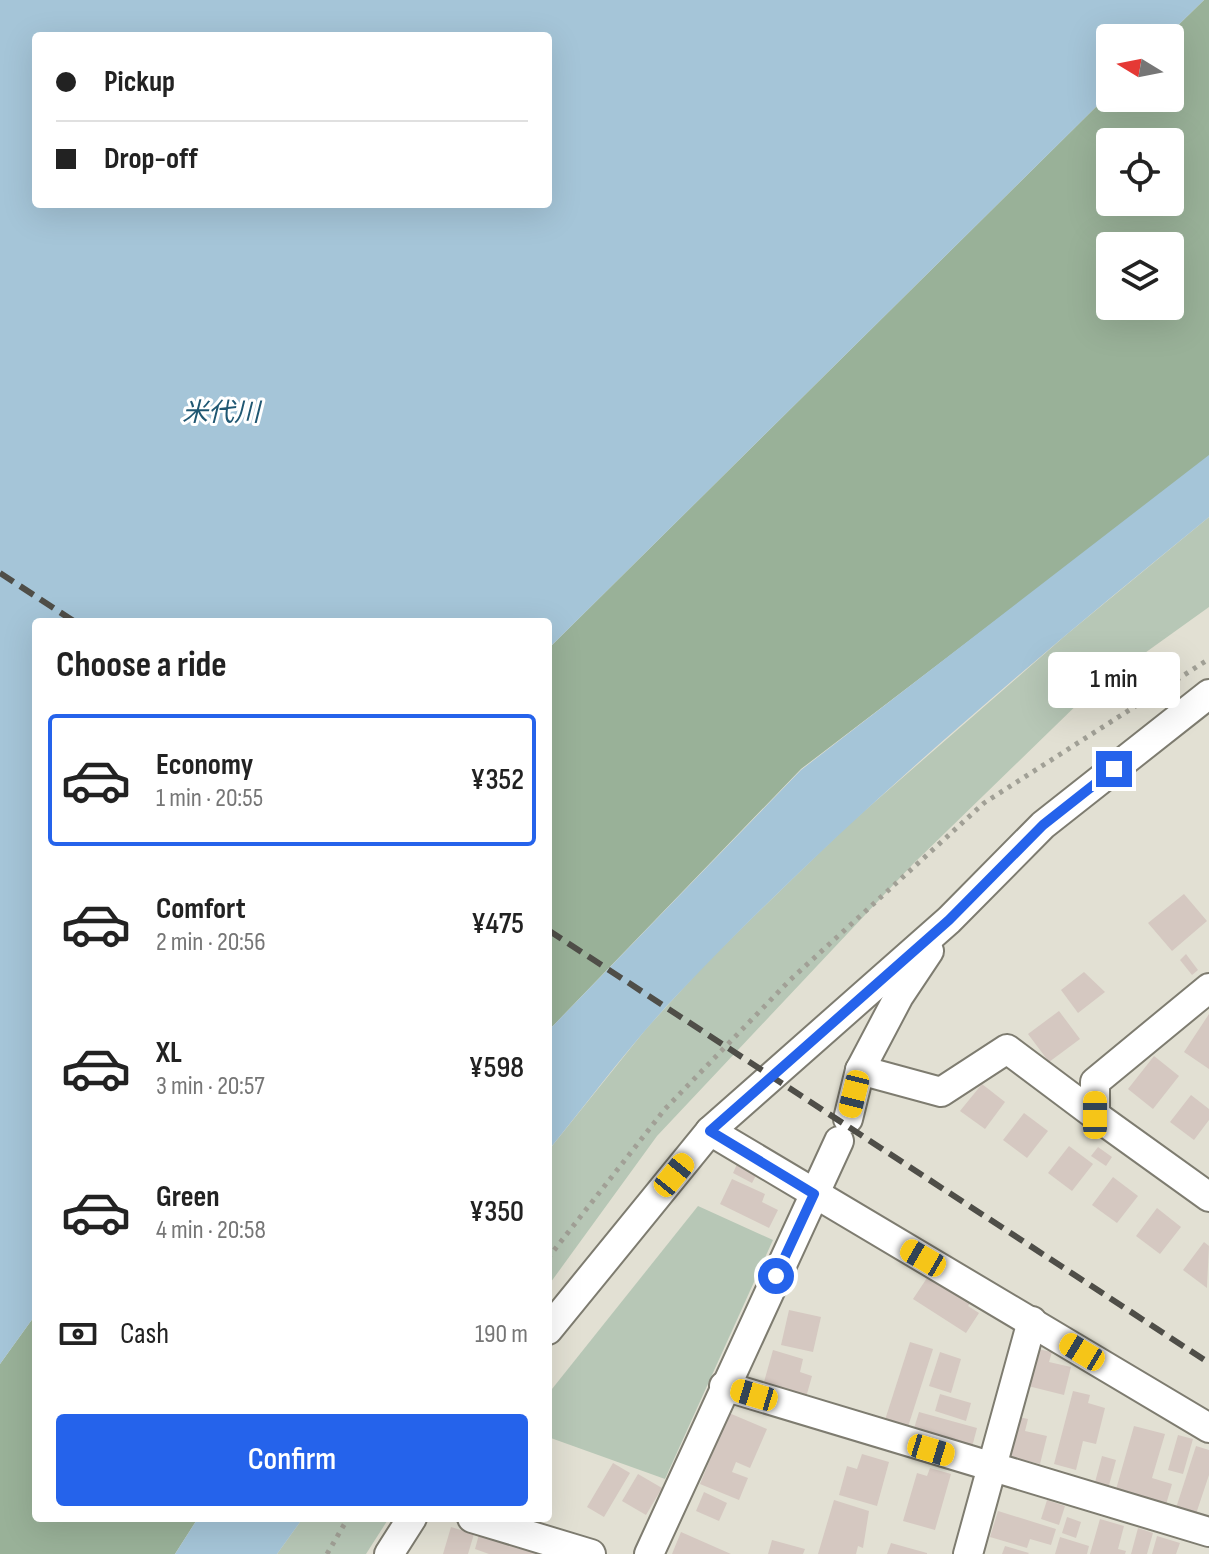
<!DOCTYPE html>
<html lang="en">
<head>
<meta charset="utf-8">
<style>
	body { margin:0; font-family:"Sofia Sans Condensed","Noto Sans JP",sans-serif; background:#f2f2f2; color:#222; height:100vh; display:flex; flex-direction:column; font-size:30px; white-space:nowrap }
	* { box-sizing:border-box; margin:0 }
	p { font-size:26px; color:#767676 }
	.icon { flex:none; width:44px; height:44px; fill:none; stroke:currentColor; stroke-width:2; stroke-linecap:round; stroke-linejoin:round }
	.map { position:relative; flex:1; overflow:hidden }
	.side { position:absolute; left:32px; top:618px; width:520px; height:904px; display:flex; flex-direction:column; background:#fff; border-radius:8px; box-shadow:0 8px 32px #0002 }
	.side>* { flex:none }
	.banner { position:absolute; left:32px; top:32px; width:520px; height:176px; border-radius:8px; box-shadow:0 8px 32px #0002; display:grid; align-content:center; height:176px; padding:0 24px; background:#fff }
	.needle { width:52px; rotate:280deg }
	.controls { position:absolute; left:1096px; top:24px; display:grid; gap:16px }
	.controls a { display:grid; place-items:center; width:88px; height:88px; border-radius:8px; background:#fff; box-shadow:0 8px 32px #0002; font-size:40px }
	.end { position:absolute; width:36px; height:36px; margin:-18px; border:10px solid #2563eb; background:#fff; box-shadow:0 0 0 4px #fff }
	.from { border-radius:50% }
	.bubble { position:absolute; height:56px; border-radius:8px; background:#fff; box-shadow:0 8px 32px #0002; font-size:26px; font-weight:600; line-height:56px; text-align:center }
	.car { position:absolute; width:24px; height:48px; margin:-24px -12px; border-radius:10px; box-shadow:0 0 6px 2px #0007; background:linear-gradient(#f5c518 24%,#345 0 40%,#f5c518 0 76%,#345 0 86%,#f5c518 0) }
	.banner b { display:flex; align-items:center; gap:28px; height:76px; font-size:30px }
	.banner b+b { border-top:2px solid #e0e0e0 }
	.banner i { width:20px; height:20px; background:#222 }
	ul { padding:0; list-style:none }
	li { display:flex; align-items:center; gap:24px; height:132px; margin:0 16px 12px; padding:0 8px; border:4px solid transparent; border-radius:8px }
	li div { flex:1 }
	li b { display:block; font-size:30px }
	li em { font-style:normal; font-weight:600 }
	li.selected { border-color:#2563eb }
	li>.icon { width:72px; height:72px; stroke-width:1.5 }
	h2 { padding:0 24px; font-size:36px; line-height:96px }
	.pay { display:flex; align-items:center; gap:20px; height:88px; padding:0 24px; font-size:30px }
	.pay p { margin-inline-start:auto }
	.action { display:flex; gap:16px; margin-top:auto; padding:16px 24px }
	.action a { flex:1; height:92px; border-radius:8px; background:#2563eb; color:#fff; font-size:32px; font-weight:600; line-height:92px; text-align:center }
	.map>svg:first-child { display:block }
	.green { fill:#b7c7b6 }
	.forest { fill:#99b198; fill-rule:evenodd }
	.water { fill:#a5c5d8; fill-rule:evenodd }
	.building { fill:#d5c8c1 }
	.lines { fill:none; stroke-linecap:round; stroke-linejoin:round }
	.minor-casing { stroke:#7e7c70; stroke-width:32 }
	.path { stroke:#a1a096; stroke-width:5; stroke-dasharray:4 6; stroke-linecap:butt }
	.minor { stroke:#fff; stroke-width:28 }
	.rail { stroke:#4f4e48; stroke-width:6; stroke-dasharray:16 8; stroke-linecap:butt }
	.route { stroke:#2563eb; stroke-width:10 }
	.labels { text-anchor:middle; dominant-baseline:central; stroke-width:6; stroke-linejoin:round; paint-order:stroke }
	.water-label { font-size:26px; font-style:italic; fill:#1f5772; stroke:#fff }
</style>
</head>
<body>
<div class="map">
<svg width="1209" height="1554" viewBox="0 0 1209 1554">
	<rect width="100%" height="100%" fill="#e2e0d3"/>
	<g class="green">
		<path d="M1209,517V607L1089,693L913,864L657,1136L548,1286V1151L646,1029L708,961L846,827L1066,635Z"/>
		<path d="M698,1206L773,1240L665,1479L548,1437V1394Z"/>
		<path d="M303,1518H389L366,1554H277Z"/>
	</g>
	<g class="forest">
		<path d="M1204,0H1209V458L801,769L548,1031V649L1110,93V98H1170V38H1165ZM1110,142H1170V202H1110ZM1110,246H1170V306H1110Z"/>
		<path d="M36,1314V1518H198L175,1554H0V1364Z"/>
	</g>
	<g class="water">
		<path d="M0,0H1204L1165,38H1110V93L548,649V622H36V1314L0,1364ZM36,36H548V204H36Z"/>
		<path d="M1209,455V517C1025,667 842,821 679,993C632,1042 591,1098 548,1151V1031L801,770Z"/>
		<path d="M198,1518H303L277,1554H175Z"/>
	</g>
	<g class="building">
		<path d="M1184,894L1207,921L1172,951L1148,923Z"/>
		<path d="M1186,954L1198,970L1192,975L1180,960Z"/>
		<path d="M1084,972L1105,992L1078,1013L1061,990Z"/>
		<path d="M1059,1011L1080,1039L1049,1062L1028,1034Z"/>
		<path d="M1209,1014V1069L1184,1052Z"/>
		<path d="M1154,1056L1179,1076L1153,1109L1128,1089Z"/>
		<path d="M982,1084L1005,1102L985,1129L960,1111Z"/>
		<path d="M1191,1095L1209,1109V1120L1194,1140L1170,1122Z"/>
		<path d="M1024,1113L1048,1131L1027,1158L1003,1140Z"/>
		<path d="M1069,1146L1093,1164L1072,1191L1048,1173Z"/>
		<path d="M1098,1147L1112,1157L1106,1166L1091,1156Z"/>
		<path d="M739,1160L759,1170L752,1183L733,1173Z"/>
		<path d="M1113,1177L1138,1196L1117,1223L1092,1205Z"/>
		<path d="M732,1179L765,1194L762,1202L778,1210L769,1228L720,1204Z"/>
		<path d="M1157,1208L1181,1227L1160,1254L1136,1236Z"/>
		<path d="M1204,1242L1209,1246L1207,1288L1183,1270Z"/>
		<path d="M929,1275L971,1302L968,1306L979,1313L966,1333L913,1299Z"/>
		<path d="M789,1310L821,1317L813,1352L781,1345Z"/>
		<path d="M910,1342L933,1349L907,1430L884,1423Z"/>
		<path d="M1033,1348L1052,1352L1049,1362L1071,1367L1064,1395L1024,1385Z"/>
		<path d="M773,1350L803,1359L800,1372L812,1376L805,1401L762,1389Z"/>
		<path d="M940,1352L961,1359L951,1393L929,1386Z"/>
		<path d="M1073,1391L1090,1395L1088,1403L1105,1408L1096,1444L1083,1441L1076,1470L1054,1464Z"/>
		<path d="M940,1394L971,1403L966,1421L935,1411Z"/>
		<path d="M919,1412L977,1428L971,1451L912,1435Z"/>
		<path d="M729,1413L767,1429L750,1468L736,1462L732,1472L748,1478L739,1500L700,1484Z"/>
		<path d="M1011,1415L1028,1419L1025,1431L1047,1436L1040,1464L1010,1457L1004,1448Z"/>
		<path d="M1134,1426L1165,1434L1152,1478L1172,1484L1165,1508L1115,1493Z"/>
		<path d="M1178,1435L1193,1439L1183,1474L1168,1470Z"/>
		<path d="M1196,1446L1209,1450V1475L1196,1514L1176,1508Z"/>
		<path d="M862,1454L889,1462L877,1506L839,1495L847,1466L857,1469Z"/>
		<path d="M1102,1456L1116,1460L1108,1489L1094,1486Z"/>
		<path d="M613,1463L630,1473L604,1517L587,1507Z"/>
		<path d="M930,1468L951,1474L935,1530L903,1521L917,1473L927,1476Z"/>
		<path d="M638,1474L662,1488L646,1515L622,1501Z"/>
		<path d="M704,1492L727,1503L719,1521L696,1511Z"/>
		<path d="M834,1500L869,1511L863,1548L858,1546L856,1554H818Z"/>
		<path d="M1047,1500L1065,1506L1059,1525L1041,1519Z"/>
		<path d="M998,1511L1056,1529L1051,1545L1030,1539L1027,1548L990,1537Z"/>
		<path d="M1067,1517L1081,1522L1076,1538L1062,1533Z"/>
		<path d="M1100,1519L1124,1526L1118,1549L1126,1551L1125,1554H1090Z"/>
		<path d="M451,1527L474,1534L468,1554H443Z"/>
		<path d="M481,1527L542,1544L540,1554H489L475,1549Z"/>
		<path d="M1138,1528L1153,1533L1147,1554H1131Z"/>
		<path d="M681,1532L731,1554H672Z"/>
		<path d="M1157,1536L1180,1543L1176,1554H1152Z"/>
		<path d="M1060,1537L1089,1546L1087,1554H1055Z"/>
		<path d="M772,1540L805,1549L803,1554H768Z"/>
		<path d="M891,1543L927,1553V1554H887Z"/>
		<path d="M1005,1546L1029,1553L1028,1554H1002Z"/>
	</g>
	<g class="lines">
		<defs>
			<g id="minor">
				<path d="M1209,988L1095,1082V1115L1209,1197"/>
				<path d="M860,1070L941,1092L1007,1049L1095,1115"/>
				<path d="M848,1119L860,1070L899,996L929,951"/>
				<path d="M710,1131L1209,1428"/>
				<path d="M548,1330L710,1131L949,920L1043,825L1209,694"/>
				<path d="M724,1386L1209,1532"/>
				<path d="M472,1518L591,1554"/>
				<path d="M389,1554L412,1518"/>
				<path d="M649,1554L839,1141"/>
				<path d="M968,1554L1032,1321"/>
			</g>
		</defs>
		<use href="#minor" class="minor-casing"/>
		<g class="path">
			<path d="M548,1258L665,1109L790,980L984,803L1209,659"/>
			<path d="M327,1554L348,1518"/>
		</g>
		<use href="#minor" class="minor"/>
		<g class="rail">
			<path d="M0,573L75,622"/>
			<path d="M548,930L1209,1363"/>
		</g>
	</g>
	<g class="lines">
		<path class="route" d="M776,1276L814,1194L710,1131L949,920L1043,825L1114,769"/>
	</g>
	<g class="labels">
		<g class="water-label">
			<text x="221" y="413">米代川</text>
		</g>
	</g>
</svg>
<div class="controls">
<a><svg class="needle" viewBox="-14 -14 28 28"><path d="M0-13l5 13h-10z" fill="#e53935"/><path d="M0 13l5-13h-10z" fill="#767676"/></svg></a>
<a><svg class="icon" aria-label="locate" viewBox="0 0 24 24"><circle cx="12" cy="12" r="6"/><path d="M12 2v4M12 18v4M2 12h4M18 12h4"/></svg></a>
<a><svg class="icon" aria-label="layers" viewBox="0 0 24 24"><path d="M12 4l9 5-9 5-9-5zM3 14l9 5 9-5"/></svg></a>
</div>
<i class="end from" style="left:776px;top:1276px"></i>
<i class="end" style="left:1114px;top:769px"></i>
<div class="bubble" style="left:1048px;top:652px;width:132px">1 min</div>
<i class="car" style="left:854px;top:1094px;rotate:194deg"></i>
<i class="car" style="left:1095px;top:1115px;rotate:0deg"></i>
<i class="car" style="left:674px;top:1175px;rotate:39deg"></i>
<i class="car" style="left:923px;top:1258px;rotate:300deg"></i>
<i class="car" style="left:1082px;top:1352px;rotate:301deg"></i>
<i class="car" style="left:754px;top:1395px;rotate:287deg"></i>
<i class="car" style="left:931px;top:1450px;rotate:107deg"></i>
<div class="banner">
<b><i class="from"></i>Pickup</b>
<b><i></i>Drop-off</b>
</div>
<section class="side">
<h2>Choose a ride</h2>
<ul>
<li class="selected"><svg class="icon" aria-label="car" viewBox="0 0 24 24"><path d="M5 17H2v-5l4-1 3-4h7l3 4 3 1v5h-3M9 17h6M6 11h13"/><circle cx="7" cy="17" r="2"/><circle cx="17" cy="17" r="2"/></svg><div><b>Economy</b><p>1 min · 20:55</p></div><em>¥352</em></li>
<li><svg class="icon" aria-label="car" viewBox="0 0 24 24"><path d="M5 17H2v-5l4-1 3-4h7l3 4 3 1v5h-3M9 17h6M6 11h13"/><circle cx="7" cy="17" r="2"/><circle cx="17" cy="17" r="2"/></svg><div><b>Comfort</b><p>2 min · 20:56</p></div><em>¥475</em></li>
<li><svg class="icon" aria-label="car" viewBox="0 0 24 24"><path d="M5 17H2v-5l4-1 3-4h7l3 4 3 1v5h-3M9 17h6M6 11h13"/><circle cx="7" cy="17" r="2"/><circle cx="17" cy="17" r="2"/></svg><div><b>XL</b><p>3 min · 20:57</p></div><em>¥598</em></li>
<li><svg class="icon" aria-label="car" viewBox="0 0 24 24"><path d="M5 17H2v-5l4-1 3-4h7l3 4 3 1v5h-3M9 17h6M6 11h13"/><circle cx="7" cy="17" r="2"/><circle cx="17" cy="17" r="2"/></svg><div><b>Green</b><p>4 min · 20:58</p></div><em>¥350</em></li>
</ul>
<div class="pay"><svg class="icon" aria-label="cash" viewBox="0 0 24 24"><path d="M3 7h18v10H3z"/><circle cx="12" cy="12" r="2"/></svg>Cash<p>190 m</p></div>
<div class="action"><a>Confirm</a></div>
</section>
</div>
</body>
</html>
